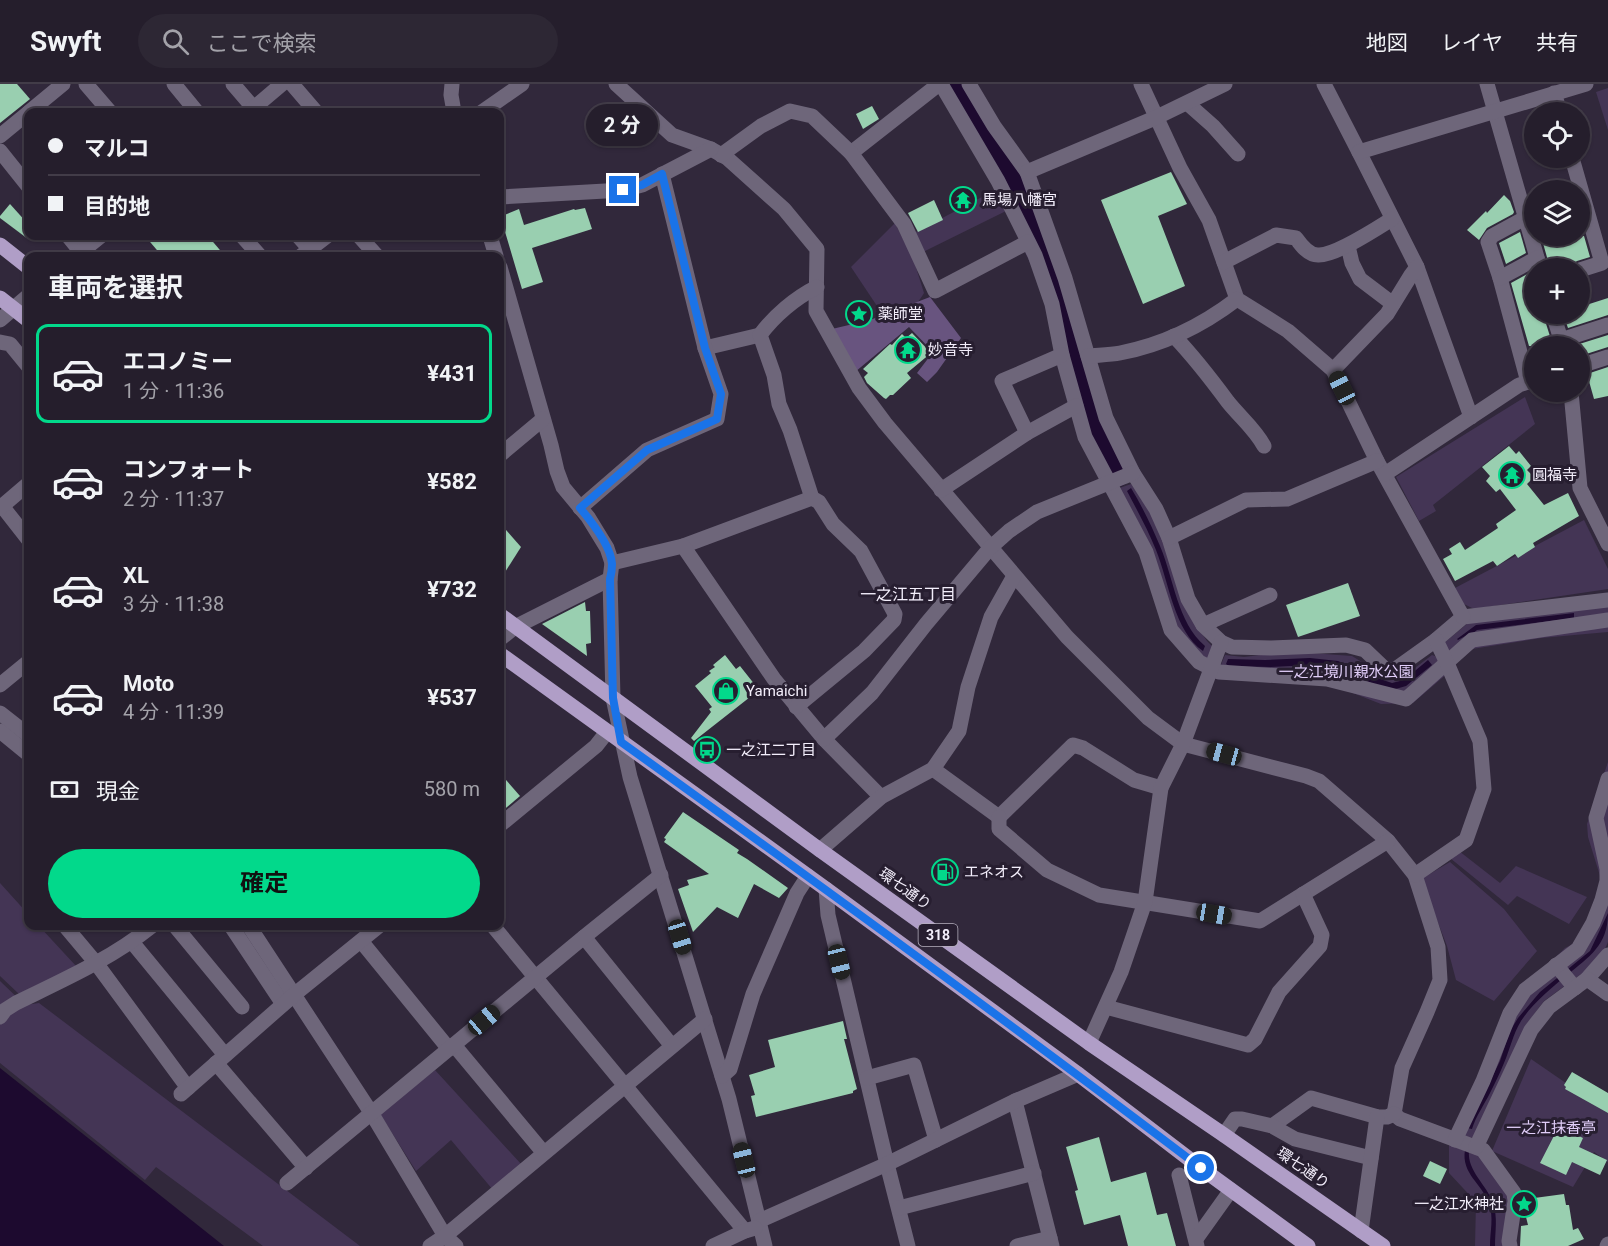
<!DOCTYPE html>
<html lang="ja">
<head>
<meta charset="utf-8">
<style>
	body { margin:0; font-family:Roboto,"Noto Sans JP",sans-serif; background:#2d2734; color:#f1f3f6; height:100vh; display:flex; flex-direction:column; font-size:22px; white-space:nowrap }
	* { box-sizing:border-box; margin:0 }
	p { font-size:20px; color:#a3a2a9 }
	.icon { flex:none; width:33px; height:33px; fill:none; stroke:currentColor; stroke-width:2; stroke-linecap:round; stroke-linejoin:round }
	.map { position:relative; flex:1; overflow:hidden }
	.details { position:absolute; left:24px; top:168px; width:480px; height:678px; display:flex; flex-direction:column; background:#251e2c; border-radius:12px; box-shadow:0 2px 4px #0004,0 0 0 2px #423c48 }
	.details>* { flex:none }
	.top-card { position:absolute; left:24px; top:24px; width:480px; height:132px; border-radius:12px; box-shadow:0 2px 4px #0004,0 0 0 2px #423c48; display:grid; align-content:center; height:132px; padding:0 24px; background:#251e2c }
	.fabs { position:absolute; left:1524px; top:18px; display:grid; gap:12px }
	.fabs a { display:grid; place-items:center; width:66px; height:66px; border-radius:50%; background:#251e2c; box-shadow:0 2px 4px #0004,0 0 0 2px #423c48; font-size:30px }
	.end { position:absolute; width:27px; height:27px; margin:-14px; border:8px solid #1a73e8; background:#fff; box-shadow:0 0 0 3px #fff }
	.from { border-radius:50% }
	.bubble { position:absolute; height:42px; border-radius:21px; background:#251e2c; box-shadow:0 2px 4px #0004,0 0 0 2px #423c48; font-size:20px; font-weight:700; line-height:42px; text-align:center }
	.car { position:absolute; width:18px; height:36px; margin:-18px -9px; border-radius:8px; box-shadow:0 0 4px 2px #0007; background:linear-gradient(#222 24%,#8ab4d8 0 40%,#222 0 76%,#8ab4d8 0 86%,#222 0) }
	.top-card b { display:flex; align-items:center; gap:21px; height:57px; font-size:22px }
	.top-card b+b { border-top:2px solid #423c48 }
	.top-card i { width:15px; height:15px; background:#f1f3f6 }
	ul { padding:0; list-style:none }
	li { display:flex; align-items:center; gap:18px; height:99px; margin:0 12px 9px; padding:0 12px; border:3px solid transparent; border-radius:12px }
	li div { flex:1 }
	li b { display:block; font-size:22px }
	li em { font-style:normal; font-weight:700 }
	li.selected { border-color:#02d98b }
	li>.icon { width:54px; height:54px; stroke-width:1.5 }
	h2 { padding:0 24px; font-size:27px; line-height:72px }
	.pay { display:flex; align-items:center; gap:15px; height:66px; padding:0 24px; font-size:22px }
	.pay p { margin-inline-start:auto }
	.button { display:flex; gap:12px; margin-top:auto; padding:12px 24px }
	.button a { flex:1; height:69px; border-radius:36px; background:#02d98b; color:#111; font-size:24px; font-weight:700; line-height:69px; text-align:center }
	header { display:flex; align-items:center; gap:36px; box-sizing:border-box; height:84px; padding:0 30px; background:#251e2c; border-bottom:2px solid #423c48 }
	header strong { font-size:28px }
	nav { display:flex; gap:33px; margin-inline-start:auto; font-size:21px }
	.search { width:420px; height:54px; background:#2d2734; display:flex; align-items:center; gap:15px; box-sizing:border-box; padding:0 21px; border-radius:33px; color:#a3a2a9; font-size:22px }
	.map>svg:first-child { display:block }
	.green { fill:#443555 }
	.forest { fill:#68547f }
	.water { fill:#1d0a2f }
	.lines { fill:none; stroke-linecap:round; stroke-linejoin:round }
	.river { stroke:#1d0a2f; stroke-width:30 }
	.building { fill:#99cfb0 }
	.minor { stroke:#6e667a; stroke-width:15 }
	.major { stroke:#b09ec7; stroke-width:15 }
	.route { stroke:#1a73e8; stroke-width:8 }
	.labels { text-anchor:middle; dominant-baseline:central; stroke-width:6; stroke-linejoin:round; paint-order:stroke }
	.shield { fill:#271e30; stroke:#b6b0be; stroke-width:1.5 }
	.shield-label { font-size:14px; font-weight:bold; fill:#f3eefb }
	.poi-label { font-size:15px; fill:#f3eefb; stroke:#271e30; text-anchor:start }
	.park-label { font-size:15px; fill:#e0cdf8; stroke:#271e30 }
	.street-label { font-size:15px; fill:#f3eefb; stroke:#271e30 }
	.neighbourhood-label { font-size:16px; fill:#f3eefb; stroke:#271e30 }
</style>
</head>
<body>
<header>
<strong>Swyft</strong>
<div class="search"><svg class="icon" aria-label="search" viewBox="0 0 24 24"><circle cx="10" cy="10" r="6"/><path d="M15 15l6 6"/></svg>ここで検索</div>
<nav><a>地図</a><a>レイヤ</a><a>共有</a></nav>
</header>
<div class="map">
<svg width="1608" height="1162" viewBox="0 0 1608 1162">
	<rect width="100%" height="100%" fill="#31283b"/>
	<g class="green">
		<path d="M933,0H962L1023,91L1126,386L1103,397L1038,196L1006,127L923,168L914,149L997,105Z"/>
		<path d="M1608,4V46L1596,8Z"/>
		<path d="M895,139L914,177L924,209C912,229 903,231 881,228L851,183Z"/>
		<path d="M1525,313L1535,340L1433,421L1436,427L1419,437L1396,393Z"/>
		<path d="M1131,400L1152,427L1194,538L1207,557L1213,563L1204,590L1169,546L1146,473L1108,408Z"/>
		<path d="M1584,436L1608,485V505L1474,525L1464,520L1455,504Z"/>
		<path d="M1608,522V548L1541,554L1472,565L1453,578L1444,559L1468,539Z"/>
		<path d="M1276,569H1311L1352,572L1386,593L1397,595L1403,593L1432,571L1435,572L1449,588L1413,619L1381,620L1317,595L1250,597L1215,595L1225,571L1244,573Z"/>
		<path d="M1608,678V858L1605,865L1588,885L1544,917L1526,941L1475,1052L1471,1054L1453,1048L1474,1005L1505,925L1565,864L1573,860L1588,837L1601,795L1588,753L1587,740Z"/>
		<path d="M1459,767L1500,799L1516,782L1587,813L1569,840L1517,812L1508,821L1450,774Z"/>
		<path d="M1450,778L1504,825L1537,867L1494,917L1456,896L1447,862L1421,795Z"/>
		<path d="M0,799L28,830V842H39L76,882L19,910L0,892Z"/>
		<path d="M0,897L25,921L39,919L360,1162H263L156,1083L145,1096L0,979Z"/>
		<path d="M1531,975L1608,1028V1078L1594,1068L1573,1103L1492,1067Z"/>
		<path d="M435,986L522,1081L493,1106L451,1056L416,1087L380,1030Z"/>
		<path d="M1449,1061L1479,1071L1508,1112L1503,1162H1475L1476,1118L1449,1089Z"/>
	</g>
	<path class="forest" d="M930,213L961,254L937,288L927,298L917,289L933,268L909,243L855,288L832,245L870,236Z"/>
	<g class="water">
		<path d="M1131,404C1142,422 1152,443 1160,462C1174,495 1177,538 1205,562L1203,567C1174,547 1169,498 1156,466C1148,446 1137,426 1127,407Z"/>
		<path d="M1574,529V534L1477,546L1472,550H1469L1458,556L1457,555L1476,541Z"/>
		<path d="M1310,574L1338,577L1380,595L1392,599L1404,596L1428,576L1432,581L1406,602L1392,606L1378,602L1336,583L1313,581L1271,583L1229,582L1226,580L1228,575L1265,576Z"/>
		<path d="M1608,829C1608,861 1589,873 1567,891C1550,905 1533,919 1521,937C1513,950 1510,965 1504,979C1500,989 1495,999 1490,1009C1484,1021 1476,1032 1472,1045L1467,1044L1500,977L1510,947L1518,934L1540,908L1590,867Z"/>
		<path d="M0,984L224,1162H0Z"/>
		<path d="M1465,1066L1469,1067C1467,1087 1487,1101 1493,1119C1498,1134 1495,1147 1495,1162H1490C1490,1147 1494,1134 1489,1120C1482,1099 1461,1090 1465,1066Z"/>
	</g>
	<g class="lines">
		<path class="river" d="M951,0L1006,90L1046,164L1106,372L1117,388"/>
	</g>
	<g class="building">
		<path d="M0,0H17L30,15L0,39Z"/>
		<path d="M872,22L879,35L863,45L856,30Z"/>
		<path d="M1171,88L1187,120L1158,132L1185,202L1143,220L1101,116Z"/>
		<path d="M1504,111L1510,117L1514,128L1513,130L1487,144L1479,156L1467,146L1486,127L1487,129Z"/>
		<path d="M934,116L943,136L918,148L908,129Z"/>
		<path d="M10,120L28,140V155L0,134V132Z"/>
		<path d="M585,124L592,145L532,164L543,198L522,205L503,141L504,139L502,132L519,125L524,141L574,125L575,126Z"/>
		<path d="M1520,148L1526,169L1506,180L1499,159Z"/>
		<path d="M145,152H208L225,172H162Z"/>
		<path d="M1541,152H1584L1590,173L1577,177L1572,180L1570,184H1550Z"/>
		<path d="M1531,188L1534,192V230H1543L1553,262H1529L1511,199Z"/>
		<path d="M1608,214V231L1568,244L1563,230H1580V223Z"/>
		<path d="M912,249L931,269L907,289L911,294L893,311H890L886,315L884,314L867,299L864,293L868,289L863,285L890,260L892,261L902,250L906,254Z"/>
		<path d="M1608,251V263L1580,272V262H1573Z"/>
		<path d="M1608,283V312L1594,315L1587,290Z"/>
		<path d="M1509,362L1516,370L1519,367L1531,382L1527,386L1534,393L1527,400L1544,421L1568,409L1579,432L1533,459L1535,463L1518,474L1515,470L1497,482L1493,477L1455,497L1443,475L1452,470L1449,465L1460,458L1465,466L1498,444L1496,440L1516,426L1500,405L1496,408L1486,397L1490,392L1482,383Z"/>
		<path d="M500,439L521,463L500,496Z"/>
		<path d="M1348,499L1360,532L1298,553L1286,521Z"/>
		<path d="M585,518L586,527H590L591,559L586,560L587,572L542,540Z"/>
		<path d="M725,571L736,585L740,582L759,606L694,657L691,654L711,628L709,625L712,623L695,602L711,589L709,587L715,583L713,581Z"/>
		<path d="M500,689L520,712L500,729Z"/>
		<path d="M683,728L739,766L737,769L747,775L788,804L779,814L754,800L738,834L717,823L693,848L678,805L689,801L687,796L709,790L664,758L666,755L664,754Z"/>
		<path d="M843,937L847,955H844L857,1005L853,1007V1009L756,1033L751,1012L755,1011L749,991L775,983L768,956Z"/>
		<path d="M1572,988L1608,1009V1029L1565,1005L1566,1003L1564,1001Z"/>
		<path d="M1559,1042L1583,1054L1579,1063L1607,1076L1600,1091L1572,1078L1566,1091L1540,1079Z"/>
		<path d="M1099,1053L1111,1098L1146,1088L1157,1131L1167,1129L1176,1162H1128L1120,1131L1084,1141L1075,1107L1078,1106L1066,1063Z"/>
		<path d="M1430,1077L1447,1085L1440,1100L1423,1092Z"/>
		<path d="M1564,1110L1566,1121H1569L1573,1146L1578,1144L1584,1155L1568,1162H1520L1521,1142L1528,1141L1524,1125L1525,1118L1528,1117L1527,1115Z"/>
	</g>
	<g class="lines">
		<g class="minor">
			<path d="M86,0L110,28"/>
			<path d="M174,0L197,28"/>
			<path d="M233,0L257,28"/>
			<path d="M292,0L316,28"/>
			<path d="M452,0L451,11L454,28"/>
			<path d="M616,0L672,51L711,65L727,74L784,125L817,165L816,227L859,304L885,339L1067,553L1148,634L1183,660L1306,692L1319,697L1388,757L1415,791L1438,863L1440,896L1427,928L1402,984L1394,1030"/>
			<path d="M941,0L998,97L1035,171L1052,220L1062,271L1085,353L1146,468L1171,546L1199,578L1219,588L1327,595L1406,615L1472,556L1608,536"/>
			<path d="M969,0L994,42L1027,88L1065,194L1106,334L1133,389L1156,425L1169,454L1188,515L1203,541L1221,558L1232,563L1271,564L1346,561L1365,566L1386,586H1394L1436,556L1463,533L1608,516"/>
			<path d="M1141,0L1180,84L1209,136L1237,215L1288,247L1333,286L1377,377L1463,533"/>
			<path d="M1324,0L1359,68L1417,183L1471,333"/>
			<path d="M1487,0L1540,184"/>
			<path d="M1554,9L1560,28"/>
			<path d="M1187,19L1213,42L1238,70"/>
			<path d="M29,28L63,0"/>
			<path d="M249,28L282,0"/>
			<path d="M482,28L522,0"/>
			<path d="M0,52L28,29"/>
			<path d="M0,67L28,102"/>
			<path d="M1359,68L1586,0"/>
			<path d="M851,69L939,0"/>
			<path d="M721,71L761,42L790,27L812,32L851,69L904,140L935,207L1028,158"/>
			<path d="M1572,74L1602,179L1580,186"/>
			<path d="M1027,88L1155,34L1225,0"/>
			<path d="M500,113L623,106L642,101L711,65"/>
			<path d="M1525,134L1492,152L1488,158L1500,194L1528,298"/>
			<path d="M68,152L81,168"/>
			<path d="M242,152L260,172"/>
			<path d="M298,152L316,172"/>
			<path d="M359,152L377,172"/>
			<path d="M490,152L496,172"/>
			<path d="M1348,162L1352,179L1360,195L1393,220"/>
			<path d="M76,172L101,152"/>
			<path d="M301,172L327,152"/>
			<path d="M1224,178L1276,151L1296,154C1301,161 1308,171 1318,171C1335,172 1376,145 1392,135"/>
			<path d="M500,183L551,361L557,387L563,403L588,433L607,464L612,479L610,495L613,614L630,693L729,1015L765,1162"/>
			<path d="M1500,194L1537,174"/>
			<path d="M1553,230L1563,262"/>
			<path d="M0,236L28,212"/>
			<path d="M1174,252C1194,273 1211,295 1228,318C1240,333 1255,345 1264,362"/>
			<path d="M1561,256L1608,241"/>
			<path d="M0,258L10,260L28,282"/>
			<path d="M705,264L760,251"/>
			<path d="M1088,272C1098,271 1110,271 1120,269C1162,261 1203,241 1237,215"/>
			<path d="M1580,282L1608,273"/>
			<path d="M1333,286L1387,230L1411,191L1417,183"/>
			<path d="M1571,308L1580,404L1608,460"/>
			<path d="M1027,349L1076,322"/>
			<path d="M500,371L543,335"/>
			<path d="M1385,390L1519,301L1534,296"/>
			<path d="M941,406L1027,349L1002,297L1062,271"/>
			<path d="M2,422L28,455"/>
			<path d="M0,424L28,400"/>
			<path d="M580,424L647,366L717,335L721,310L705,264L662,90"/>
			<path d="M1169,454L1246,416L1287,415L1377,377"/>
			<path d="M683,462L812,414"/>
			<path d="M612,479L683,462L774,595L824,655L881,713"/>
			<path d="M1203,541L1270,511"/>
			<path d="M500,555L515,543L610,495"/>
			<path d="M0,601L28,578"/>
			<path d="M796,623L864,567L894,536L895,530L861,467L833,440L819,418L812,414L790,346L779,320L774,291L760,251C774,232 795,214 817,203"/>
			<path d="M0,629L28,651"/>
			<path d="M0,647L28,670"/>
			<path d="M824,655L872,609L926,540L990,464L1009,447L1037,428L1133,389"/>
			<path d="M933,685L999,733L1073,661L1083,664L1134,696L1161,704"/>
			<path d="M999,733V745L1047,786L1099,811L1260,837L1388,757"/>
			<path d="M500,741L596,662L607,648"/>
			<path d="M820,766L881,713L933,685L959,647L968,603L991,533L1014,492"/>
			<path d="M1415,791L1466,756L1484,705L1480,657L1447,579L1436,556"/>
			<path d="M826,805L828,831L887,1080L908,1162"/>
			<path d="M65,842L96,879L188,1004"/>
			<path d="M175,842L242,923"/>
			<path d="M231,842L283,920"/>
			<path d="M249,842L372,1030L445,1152L456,1162"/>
			<path d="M493,842L745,1147"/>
			<path d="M584,853L672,962"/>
			<path d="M361,857L449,965"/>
			<path d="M132,858L225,971"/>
			<path d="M1556,881L1575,904"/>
			<path d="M1587,895L1608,871"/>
			<path d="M1106,923L1248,961L1255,955L1279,908L1320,862L1322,851L1303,810"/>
			<path d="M0,933L5,926L16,919C63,896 111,875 152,842"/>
			<path d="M1089,959L1121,888L1145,818L1161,704L1183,660L1221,558"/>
			<path d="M454,961L543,1068"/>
			<path d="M216,979L306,1084"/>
			<path d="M722,992L730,985L753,910L797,809L808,792"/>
			<path d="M867,994L914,981L936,1056"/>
			<path d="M181,1010L295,910L379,842"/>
			<path d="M1015,1017L1052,1162"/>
			<path d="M1394,1030L1400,1035L1483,1066L1514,1109L1515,1117L1509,1157L1510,1162"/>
			<path d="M1272,1042L1311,1014L1378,1033H1387L1394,1030"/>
			<path d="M1224,1051L1235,1035H1242L1272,1042L1295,1055L1371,1074"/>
			<path d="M1455,1056L1483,997L1510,929L1525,906L1578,865L1593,839L1602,816L1607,797V785L1596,734L1608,695"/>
			<path d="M1476,1063L1531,946L1549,923L1587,895L1608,910"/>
			<path d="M1179,1091L1197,1162"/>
			<path d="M287,1099L584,853L661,791"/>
			<path d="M899,1124L1034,1089"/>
			<path d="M759,1137L887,1080L1015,1017L1078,990"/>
			<path d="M1361,1147L1377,1033"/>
			<path d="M1196,1155L1231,1106"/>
			<path d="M430,1162L445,1152L705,935"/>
			<path d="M713,1162L745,1147L755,1144"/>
			<path d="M1017,1162L1050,1154"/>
			<path d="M1607,1162L1608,1160"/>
		</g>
		<g class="major">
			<path d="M0,161L28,183"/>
			<path d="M0,214L28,236"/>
			<path d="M500,531L820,766L1089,959L1224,1051L1383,1162"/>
			<path d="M500,570L826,805L1078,990L1201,1084L1308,1162"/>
		</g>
	</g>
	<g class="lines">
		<path class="route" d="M623,106L642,101L662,90L705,264L721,310L717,335L647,366L580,424C591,437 611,463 612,480C612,485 611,491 610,495L613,614L621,658C816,798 1010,939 1201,1084"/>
	</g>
	<defs>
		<symbol id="temple-ring" viewBox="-11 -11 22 22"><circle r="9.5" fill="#271e30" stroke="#02d98b" stroke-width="1.5"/><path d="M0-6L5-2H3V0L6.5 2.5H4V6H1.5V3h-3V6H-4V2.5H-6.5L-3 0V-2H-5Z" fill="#02d98b"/></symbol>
		<symbol id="sight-ring" viewBox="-11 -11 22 22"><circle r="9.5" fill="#271e30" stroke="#02d98b" stroke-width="1.5"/><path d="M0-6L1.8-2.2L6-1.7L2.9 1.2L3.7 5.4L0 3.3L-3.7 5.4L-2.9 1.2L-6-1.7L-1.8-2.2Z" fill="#02d98b"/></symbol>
		<symbol id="shop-ring" viewBox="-11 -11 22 22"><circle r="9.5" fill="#271e30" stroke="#02d98b" stroke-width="1.5"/><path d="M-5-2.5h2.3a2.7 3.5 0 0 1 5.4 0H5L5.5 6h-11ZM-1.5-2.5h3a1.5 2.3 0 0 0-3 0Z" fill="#02d98b"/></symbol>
		<symbol id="bus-ring" viewBox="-11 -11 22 22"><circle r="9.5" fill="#271e30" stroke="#02d98b" stroke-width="1.5"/><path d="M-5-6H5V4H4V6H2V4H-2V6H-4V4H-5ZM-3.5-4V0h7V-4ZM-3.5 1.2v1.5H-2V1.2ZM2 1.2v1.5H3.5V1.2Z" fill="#02d98b"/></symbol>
		<symbol id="fuel-ring" viewBox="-11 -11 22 22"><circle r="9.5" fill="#271e30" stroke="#02d98b" stroke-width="1.5"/><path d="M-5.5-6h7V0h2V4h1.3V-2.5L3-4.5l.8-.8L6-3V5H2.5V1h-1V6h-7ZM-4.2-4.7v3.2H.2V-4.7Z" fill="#02d98b"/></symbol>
	</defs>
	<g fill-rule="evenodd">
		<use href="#temple-ring" x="948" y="101" width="30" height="30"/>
		<use href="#sight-ring" x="844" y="215" width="30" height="30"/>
		<use href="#temple-ring" x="893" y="251" width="30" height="30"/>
		<use href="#temple-ring" x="1497" y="376" width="30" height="30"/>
		<use href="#shop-ring" x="711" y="592" width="30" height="30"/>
		<use href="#bus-ring" x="692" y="651" width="30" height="30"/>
		<use href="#fuel-ring" x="930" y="773" width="30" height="30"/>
		<use href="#sight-ring" x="1509" y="1105" width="30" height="30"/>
	</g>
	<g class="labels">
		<rect class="shield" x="918.5" y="840" width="39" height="22" rx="4.5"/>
		<g class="shield-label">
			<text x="938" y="851">318</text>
		</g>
		<g class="poi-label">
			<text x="982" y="116">馬場八幡宮</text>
			<text x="878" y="230">薬師堂</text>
			<text x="928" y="266">妙音寺</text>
			<text x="1532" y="391">圓福寺</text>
			<text x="746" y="607">Yamaichi</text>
			<text x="726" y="666">一之江二丁目</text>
			<text x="964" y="788">エネオス</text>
			<text x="1504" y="1120" text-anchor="end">一之江水神社</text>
		</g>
		<g class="park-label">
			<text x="1346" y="588">一之江境川親水公園</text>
			<text x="1551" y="1044">一之江抹香亭</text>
		</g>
		<g class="street-label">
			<text transform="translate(905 805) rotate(36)">環七通り</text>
			<text transform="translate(1303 1084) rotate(35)">環七通り</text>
		</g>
		<g class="neighbourhood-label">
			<text x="908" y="510">一之江五丁目</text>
		</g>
	</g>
</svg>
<div class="fabs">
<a><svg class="icon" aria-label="locate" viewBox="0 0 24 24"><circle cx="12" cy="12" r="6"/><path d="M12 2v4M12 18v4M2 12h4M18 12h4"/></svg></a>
<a><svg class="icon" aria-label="layers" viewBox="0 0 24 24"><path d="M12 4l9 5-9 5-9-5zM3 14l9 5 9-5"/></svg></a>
<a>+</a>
<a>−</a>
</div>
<i class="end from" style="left:1201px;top:1084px"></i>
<i class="end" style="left:623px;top:106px"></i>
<div class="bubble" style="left:586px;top:20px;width:72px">2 分</div>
<i class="car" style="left:1342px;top:304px;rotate:334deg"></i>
<i class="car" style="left:1224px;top:670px;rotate:285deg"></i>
<i class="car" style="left:1214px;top:830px;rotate:99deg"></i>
<i class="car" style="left:680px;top:853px;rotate:163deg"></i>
<i class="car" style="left:839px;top:878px;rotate:166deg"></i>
<i class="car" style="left:484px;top:936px;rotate:50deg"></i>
<i class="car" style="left:744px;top:1076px;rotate:346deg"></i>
<div class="top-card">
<b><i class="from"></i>マルコ</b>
<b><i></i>目的地</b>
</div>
<section class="details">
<h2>車両を選択</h2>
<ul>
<li class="selected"><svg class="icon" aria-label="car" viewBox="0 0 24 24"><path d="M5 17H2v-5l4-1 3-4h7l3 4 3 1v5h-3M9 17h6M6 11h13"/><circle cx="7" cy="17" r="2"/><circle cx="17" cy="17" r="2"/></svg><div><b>エコノミー</b><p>1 分 · 11:36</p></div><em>¥431</em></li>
<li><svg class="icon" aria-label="car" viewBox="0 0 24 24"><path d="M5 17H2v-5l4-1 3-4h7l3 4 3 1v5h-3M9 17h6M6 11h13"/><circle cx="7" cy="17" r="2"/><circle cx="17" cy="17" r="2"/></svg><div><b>コンフォート</b><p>2 分 · 11:37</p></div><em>¥582</em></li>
<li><svg class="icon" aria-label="car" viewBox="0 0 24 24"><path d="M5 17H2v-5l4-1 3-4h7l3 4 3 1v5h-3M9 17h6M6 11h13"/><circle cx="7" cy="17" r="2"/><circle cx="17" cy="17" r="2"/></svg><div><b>XL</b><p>3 分 · 11:38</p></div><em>¥732</em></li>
<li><svg class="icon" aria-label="car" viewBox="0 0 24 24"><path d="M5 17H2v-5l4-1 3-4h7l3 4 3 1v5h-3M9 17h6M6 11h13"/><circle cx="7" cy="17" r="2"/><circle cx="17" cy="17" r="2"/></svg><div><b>Moto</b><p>4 分 · 11:39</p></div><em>¥537</em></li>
</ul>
<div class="pay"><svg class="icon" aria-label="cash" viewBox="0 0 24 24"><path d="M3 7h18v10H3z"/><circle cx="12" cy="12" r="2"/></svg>現金<p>580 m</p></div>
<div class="button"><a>確定</a></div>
</section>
</div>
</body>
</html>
